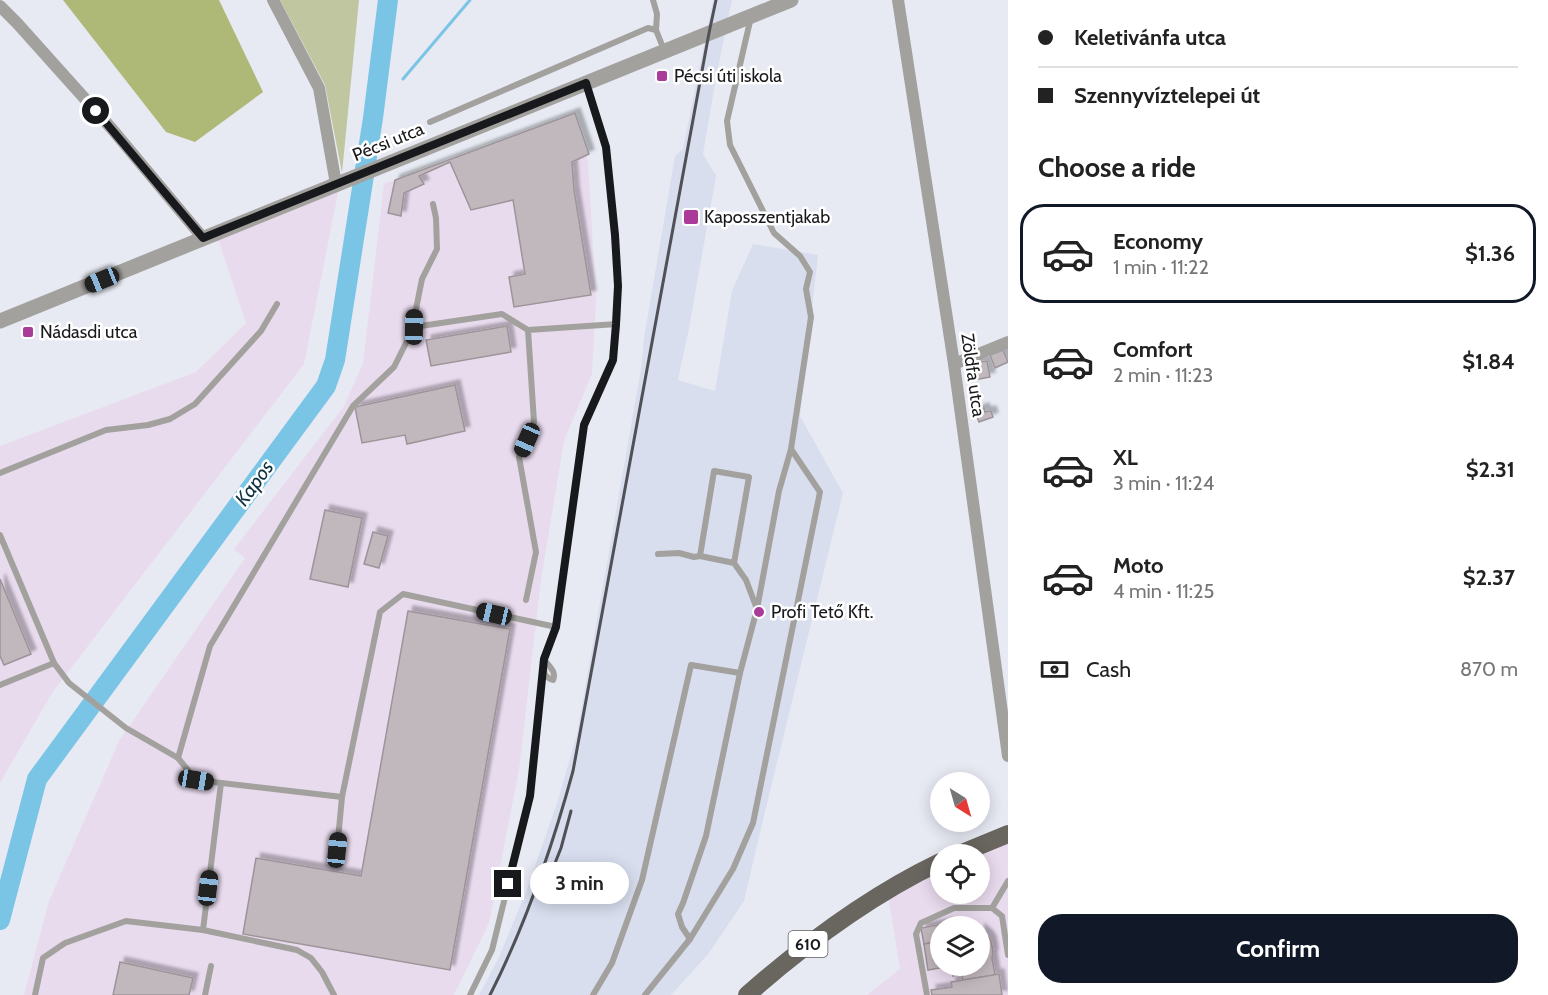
<!DOCTYPE html>
<html lang="en">
<head>
<meta charset="utf-8">
<style>
	body { margin:0; font-family:Cabin,sans-serif; background:#f6f6f6; color:#222; height:100vh; display:flex; flex-direction:column; font-size:22px; white-space:nowrap }
	* { box-sizing:border-box; margin:0 }
	p { font-size:20px; color:#767676 }
	.icon { flex:none; width:33px; height:33px; fill:none; stroke:currentColor; stroke-width:2; stroke-linecap:round; stroke-linejoin:round }
	.map { position:relative; flex:1; overflow:hidden }
	.drawer { display:flex; flex-direction:column; background:#fff; width:540px }
	.drawer>* { flex:none }
	.hud { display:grid; align-content:center; height:132px; padding:0 30px; background:#fff }
	.needle { width:39px; rotate:143deg }
	.controls { position:absolute; left:930px; top:772px; display:grid; gap:12px }
	.controls a { display:grid; place-items:center; width:60px; height:60px; border-radius:50%; background:#fff; box-shadow:0 3px 15px #0003; font-size:30px }
	.end { position:absolute; width:27px; height:27px; margin:-14px; border:8px solid #18191c; background:#fff; box-shadow:0 0 0 3px #fff }
	.from { border-radius:50% }
	.bubble { position:absolute; height:42px; border-radius:21px; background:#fff; box-shadow:0 3px 15px #0003; font-size:20px; font-weight:700; line-height:42px; text-align:center }
	.car { position:absolute; width:18px; height:36px; margin:-18px -9px; border-radius:8px; box-shadow:0 0 4px 2px #0007; background:linear-gradient(#222 24%,#8ab4d8 0 40%,#222 0 76%,#8ab4d8 0 86%,#222 0) }
	.hud b { display:flex; align-items:center; gap:21px; height:57px; font-size:22px }
	.hud b+b { border-top:2px solid #e0e0e0 }
	.hud i { width:15px; height:15px; background:#222 }
	ul { padding:0; list-style:none }
	li { display:flex; align-items:center; gap:18px; height:99px; margin:0 12px 9px; padding:0 18px; border:3px solid transparent; border-radius:24px }
	li div { flex:1 }
	li b { display:block; font-size:22px }
	li em { font-style:normal; font-weight:700 }
	li.on { border-color:#111827 }
	li>.icon { width:54px; height:54px; stroke-width:1.5 }
	h2 { padding:0 30px; font-size:27px; line-height:72px }
	.pay { display:flex; align-items:center; gap:15px; height:66px; padding:0 30px; font-size:22px }
	.pay p { margin-inline-start:auto }
	.primary-button { display:flex; gap:12px; margin-top:auto; padding:12px 30px }
	.primary-button a { flex:1; height:69px; border-radius:24px; background:#111827; color:#fff; font-size:24px; font-weight:700; line-height:69px; text-align:center }
	main { display:flex; flex:1; min-height:0 }
	.map>svg:first-child { display:block }
	.industrial { fill:#e9dbee; fill-rule:evenodd }
	.built { fill:#d8deee }
	.green { fill:#c0c7a0 }
	.forest { fill:#aeb877 }
	.lines { fill:none; stroke-linecap:round; stroke-linejoin:round }
	.stream { stroke:#7ac4e6; stroke-width:3 }
	.river { stroke:#7ac4e6; stroke-width:20 }
	.building { fill:#c1b8bd; stroke:#9d9499; stroke-width:1.5; filter:url(#shadow) }
	.service { stroke:#a3a19e; stroke-width:6 }
	.minor { stroke:#a3a19e; stroke-width:12 }
	.tertiary { stroke:#a3a19e; stroke-width:15 }
	.primary { stroke:#69655f; stroke-width:18 }
	.rail { stroke:#505156; stroke-width:3 }
	.route { stroke:#18191c; stroke-width:8 }
	.poi-dot { fill:#aa3b99; stroke:#fff; stroke-width:2 }
	.labels { text-anchor:middle; dominant-baseline:central; stroke-width:5; stroke-linejoin:round; paint-order:stroke }
	.shield { fill:#fff; stroke:#5d5e60; stroke-width:1.5 }
	.shield-label { font-size:16px; font-weight:bold; fill:#18191c }
	.poi-label { font-size:18px; fill:#18191c; stroke:#fff; text-anchor:start }
	.street-label { font-size:18px; fill:#18191c; stroke:#fff }
	.water-label { font-size:20px; font-style:italic; fill:#0e313f; stroke:#fff }
</style>
</head>
<body>
<main>
<div class="map">
<svg width="1008" height="995" viewBox="0 0 1008 995">
	<defs>
		<filter id="shadow"><feDropShadow dx="5" dy="-5" stdDeviation="1.5" flood-color="#0004"/></filter>
	</defs>
	<rect width="100%" height="100%" fill="#e7eaf3"/>
	<g class="industrial">
		<path d="M571,114L588,161L596,301L592,374L564,441L541,580L519,770L489,923L454,995H24L49,901L119,741L245,558L234,549L344,406L363,363L384,184Z"/>
		<path d="M342,173L304,364L52,693L0,783V446L196,372L246,323L214,227Z"/>
		<path d="M1008,827V995H867L900,969L887,888L940,858V894H980V855H947ZM940,927H980V966H940Z"/>
	</g>
	<path class="built" d="M713,0H732L716,78L703,154L716,176L689,328L678,380L715,391L732,291L753,244L818,255L800,416L843,493L763,820L744,901L709,953L671,995H479L499,957L526,892L558,800L577,734L641,369L644,338L675,156L683,149Z"/>
	<path class="green" d="M280,0H359L342,173L325,85Z"/>
	<path class="forest" d="M63,0H219L263,92L195,142L166,132Z"/>
	<g class="lines">
		<path class="stream" d="M403,79L470,0"/>
		<path class="river" d="M0,920L37,779L326,386L335,360L373,118L388,0"/>
	</g>
	<g class="building">
		<path d="M575,113L589,154L572,162L574,190L591,295L514,307L509,277L525,274L513,200L471,210L450,162L419,176L424,184L404,193L401,216L388,213L395,180Z"/>
		<path d="M507,326L511,352L431,366L426,340Z"/>
		<path d="M1003,350L1008,362L995,368L990,355Z"/>
		<path d="M987,361L990,377L969,381L966,364Z"/>
		<path d="M455,385L465,431L407,444L405,435L362,443L355,407Z"/>
		<path d="M984,408L985,412L991,411L993,417L979,422L975,411Z"/>
		<path d="M325,510L362,518L348,587L310,579Z"/>
		<path d="M373,532L388,536L379,568L364,564Z"/>
		<path d="M0,579L31,654L4,665L0,656Z"/>
		<path d="M408,611L510,629L450,970L243,934L256,858L361,876Z"/>
		<path d="M949,923L950,927H940V941L924,944L921,928Z"/>
		<path d="M980,929L988,936L991,941L993,952L992,958L995,975L963,980L962,974L953,976L951,966H980Z"/>
		<path d="M940,941V966H950L928,970L924,944Z"/>
		<path d="M120,962L193,978L189,995H113Z"/>
		<path d="M999,974L1002,995H932L931,990L952,987L951,982Z"/>
	</g>
	<g class="lines">
		<g class="service">
			<path d="M653,0L657,14L656,30"/>
			<path d="M430,122L648,28L656,30L664,50"/>
			<path d="M414,327L415,314L422,279L437,249L436,218L433,204"/>
			<path d="M0,473L106,430L148,425L170,419L195,404L261,331L277,304"/>
			<path d="M0,535L54,663L69,683L126,728L178,758L196,780L342,797"/>
			<path d="M658,554L679,553L694,557L700,556"/>
			<path d="M734,563L700,556L714,471L749,477L734,563L746,580L757,609"/>
			<path d="M526,600L536,552L519,457L534,422L528,330L617,324"/>
			<path d="M544,669L545,675L550,679L553,680C557,671 548,666 544,659"/>
			<path d="M0,685L54,663"/>
			<path d="M178,758L210,646L353,406L394,367L414,327L502,314L528,330"/>
			<path d="M337,850L342,797L380,612L403,594L556,627"/>
			<path d="M992,908L1002,916L1008,955"/>
			<path d="M203,930L221,783"/>
			<path d="M690,939L682,927L678,914L683,903L706,836L740,673L757,609L779,491L791,449"/>
			<path d="M35,995L43,958L65,943L126,921L203,930L297,950L311,958L322,972L334,995"/>
			<path d="M205,995L211,966"/>
			<path d="M470,995L492,950L530,796L544,659L556,627L584,425L613,359L617,324L618,286L615,235L606,147L586,84"/>
			<path d="M593,995L612,963L642,880L691,665L740,673"/>
			<path d="M645,995L690,939L733,869L753,823L820,492L791,449L811,317L806,289L810,272L800,256L774,233L730,145L727,121L751,17"/>
			<path d="M927,995L916,934L921,923L954,908H992L1008,881"/>
		</g>
		<g class="minor">
			<path d="M273,0L319,88L336,184"/>
			<path d="M898,0L954,364L1008,756"/>
			<path d="M0,6L17,23L112,129L203,238"/>
			<path d="M954,364L1008,342"/>
		</g>
		<path class="tertiary" d="M0,321L791,0"/>
		<g class="primary">
			<path d="M957,855L1008,834"/>
			<path d="M747,995C806,943 869,896 940,862"/>
		</g>
		<g class="rail">
			<path d="M542,896L561,848L571,811"/>
			<path d="M490,995C526,924 552,848 573,771L709,33L716,0"/>
		</g>
	</g>
	<g class="lines">
		<path class="route" d="M96,111L203,238L586,83L606,147L615,235L618,286L616,324L613,360L584,425L556,627L544,659L530,796L508,884"/>
	</g>
	<g class="poi-dot">
		<rect x="656" y="70" width="12" height="12" rx="3"/>
		<rect x="683" y="209" width="16" height="16" rx="3"/>
		<rect x="22" y="326" width="12" height="12" rx="3"/>
		<circle cx="759" cy="612" r="6"/>
	</g>
	<g class="labels">
		<rect class="shield" x="788.5" y="931" width="39" height="26" rx="4.5"/>
		<g class="shield-label">
			<text x="808" y="944">610</text>
		</g>
		<g class="poi-label">
			<text x="674" y="76">Pécsi úti iskola</text>
			<text x="704" y="217">Kaposszentjakab</text>
			<text x="40" y="332">Nádasdi utca</text>
			<text x="771" y="612">Profi Tető Kft.</text>
		</g>
		<g class="street-label">
			<text transform="translate(388 142) rotate(-22)">Pécsi utca</text>
			<text transform="translate(973 375) rotate(82)">Zöldfa utca</text>
		</g>
		<g class="water-label">
			<text transform="translate(254 483) rotate(-54)">Kapos</text>
		</g>
	</g>
</svg>
<div class="controls">
<a><svg class="needle" viewBox="-14 -14 28 28"><path d="M0-13l5 13h-10z" fill="#e53935"/><path d="M0 13l5-13h-10z" fill="#767676"/></svg></a>
<a><svg class="icon" aria-label="locate" viewBox="0 0 24 24"><circle cx="12" cy="12" r="6"/><path d="M12 2v4M12 18v4M2 12h4M18 12h4"/></svg></a>
<a><svg class="icon" aria-label="layers" viewBox="0 0 24 24"><path d="M12 4l9 5-9 5-9-5zM3 14l9 5 9-5"/></svg></a>
</div>
<i class="end from" style="left:96px;top:111px"></i>
<i class="end" style="left:508px;top:884px"></i>
<div class="bubble" style="left:530px;top:862px;width:99px">3 min</div>
<i class="car" style="left:102px;top:280px;rotate:248deg"></i>
<i class="car" style="left:414px;top:327px;rotate:1deg"></i>
<i class="car" style="left:527px;top:440px;rotate:204deg"></i>
<i class="car" style="left:494px;top:614px;rotate:283deg"></i>
<i class="car" style="left:196px;top:780px;rotate:99deg"></i>
<i class="car" style="left:337px;top:850px;rotate:6deg"></i>
<i class="car" style="left:208px;top:888px;rotate:7deg"></i>
</div>
<section class="drawer">
<div class="hud">
<b><i class="from"></i>Keletivánfa utca</b>
<b><i></i>Szennyvíztelepei út</b>
</div>
<h2>Choose a ride</h2>
<ul>
<li class="on"><svg class="icon" aria-label="car" viewBox="0 0 24 24"><path d="M5 17H2v-5l4-1 3-4h7l3 4 3 1v5h-3M9 17h6M6 11h13"/><circle cx="7" cy="17" r="2"/><circle cx="17" cy="17" r="2"/></svg><div><b>Economy</b><p>1 min · 11:22</p></div><em>$1.36</em></li>
<li><svg class="icon" aria-label="car" viewBox="0 0 24 24"><path d="M5 17H2v-5l4-1 3-4h7l3 4 3 1v5h-3M9 17h6M6 11h13"/><circle cx="7" cy="17" r="2"/><circle cx="17" cy="17" r="2"/></svg><div><b>Comfort</b><p>2 min · 11:23</p></div><em>$1.84</em></li>
<li><svg class="icon" aria-label="car" viewBox="0 0 24 24"><path d="M5 17H2v-5l4-1 3-4h7l3 4 3 1v5h-3M9 17h6M6 11h13"/><circle cx="7" cy="17" r="2"/><circle cx="17" cy="17" r="2"/></svg><div><b>XL</b><p>3 min · 11:24</p></div><em>$2.31</em></li>
<li><svg class="icon" aria-label="car" viewBox="0 0 24 24"><path d="M5 17H2v-5l4-1 3-4h7l3 4 3 1v5h-3M9 17h6M6 11h13"/><circle cx="7" cy="17" r="2"/><circle cx="17" cy="17" r="2"/></svg><div><b>Moto</b><p>4 min · 11:25</p></div><em>$2.37</em></li>
</ul>
<div class="pay"><svg class="icon" aria-label="cash" viewBox="0 0 24 24"><path d="M3 7h18v10H3z"/><circle cx="12" cy="12" r="2"/></svg>Cash<p>870 m</p></div>
<div class="primary-button"><a>Confirm</a></div>
</section>
</main>
</body>
</html>
